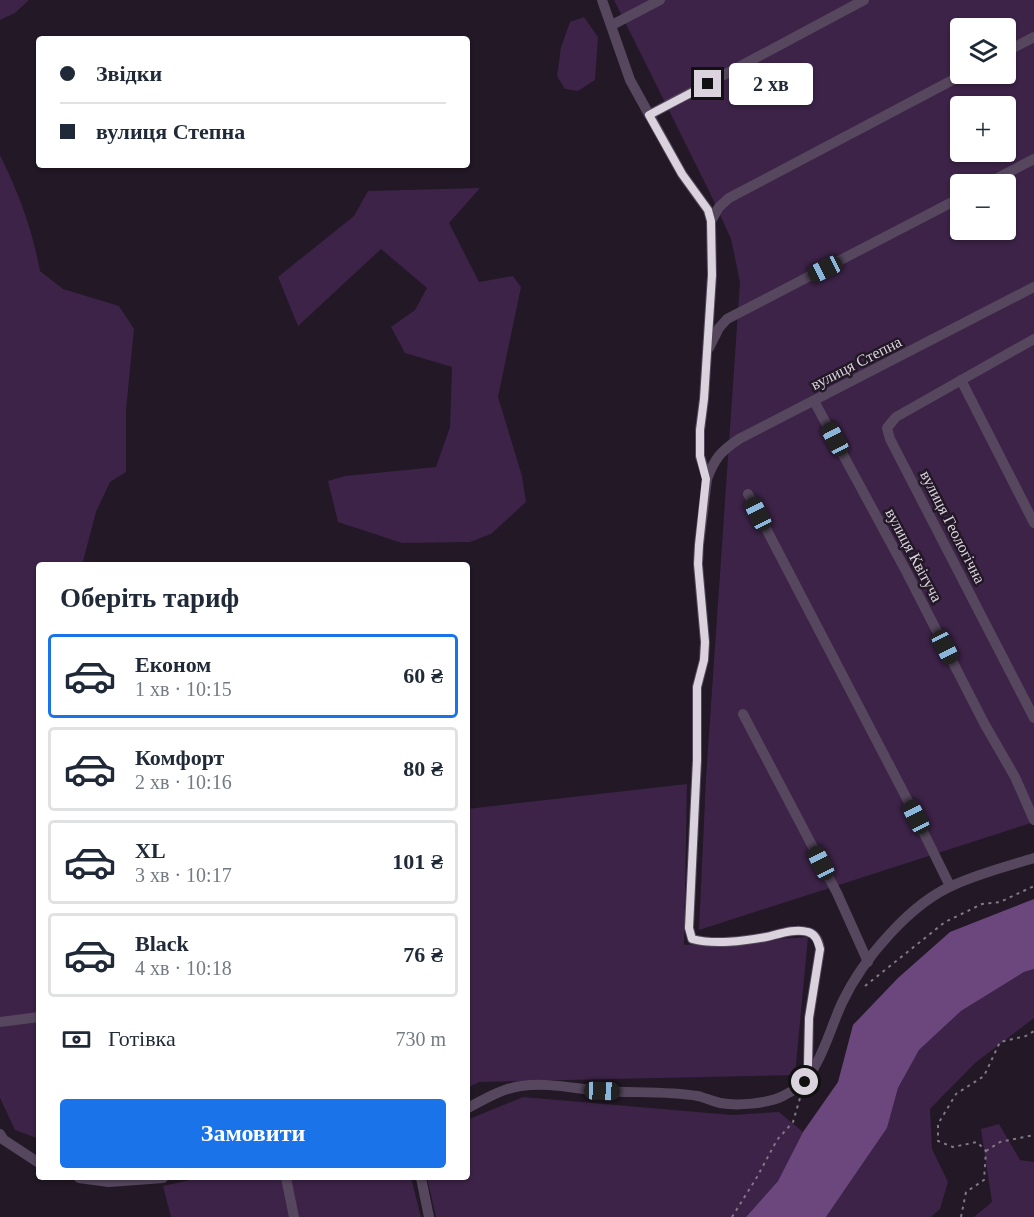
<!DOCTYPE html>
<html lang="uk">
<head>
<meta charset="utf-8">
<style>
	body { margin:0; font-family:Georgia,serif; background:#f2f2f3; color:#1f2937; height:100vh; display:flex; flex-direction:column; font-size:22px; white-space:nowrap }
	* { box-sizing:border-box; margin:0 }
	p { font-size:20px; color:#747a83 }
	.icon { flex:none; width:33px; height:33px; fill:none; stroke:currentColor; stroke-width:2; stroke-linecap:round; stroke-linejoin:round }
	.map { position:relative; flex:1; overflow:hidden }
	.details { position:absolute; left:36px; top:562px; width:434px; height:618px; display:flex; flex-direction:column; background:#fff; border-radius:6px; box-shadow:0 2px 4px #0004 }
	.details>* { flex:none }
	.top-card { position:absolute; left:36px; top:36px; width:434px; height:132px; border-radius:6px; box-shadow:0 2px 4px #0004; display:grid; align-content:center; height:132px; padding:0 24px; background:#fff }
	.controls { position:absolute; left:950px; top:18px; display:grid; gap:12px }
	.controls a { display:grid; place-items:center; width:66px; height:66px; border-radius:6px; background:#fff; box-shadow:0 2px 4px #0004; font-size:30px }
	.end { position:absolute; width:27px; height:27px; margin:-14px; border:8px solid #dad3dd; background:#111; box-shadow:0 0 0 3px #111 }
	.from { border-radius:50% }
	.bubble { position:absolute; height:42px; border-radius:6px; background:#fff; box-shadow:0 2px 4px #0004; font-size:20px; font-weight:700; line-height:42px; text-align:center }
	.car { position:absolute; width:18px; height:36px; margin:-18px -9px; border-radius:8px; box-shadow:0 0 4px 2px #0007; background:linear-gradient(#222 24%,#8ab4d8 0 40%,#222 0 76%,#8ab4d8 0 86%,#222 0) }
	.top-card b { display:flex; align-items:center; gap:21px; height:57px; font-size:22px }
	.top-card b+b { border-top:2px solid #e0e1e3 }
	.top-card i { width:15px; height:15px; background:#1f2937 }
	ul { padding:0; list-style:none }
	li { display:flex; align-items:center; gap:18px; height:84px; margin:0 12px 9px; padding:0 12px; border:3px solid #e0e1e3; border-radius:6px }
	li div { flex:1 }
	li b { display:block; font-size:22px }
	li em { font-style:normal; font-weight:700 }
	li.current { border-color:#1a73e8 }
	li>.icon { width:54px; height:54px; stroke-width:1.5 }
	h2 { padding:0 24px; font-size:27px; line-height:72px }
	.pay { display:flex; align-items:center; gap:15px; height:66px; padding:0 24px; font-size:22px }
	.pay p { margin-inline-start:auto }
	.button { display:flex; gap:12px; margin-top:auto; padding:12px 24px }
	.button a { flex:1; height:69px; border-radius:6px; background:#1a73e8; color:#fff; font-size:24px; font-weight:700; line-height:69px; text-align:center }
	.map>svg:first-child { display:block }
	.green { fill:#3c2347; fill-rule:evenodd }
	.water { fill:#6c477d }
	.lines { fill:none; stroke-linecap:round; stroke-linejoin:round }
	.path { stroke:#817985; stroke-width:2; stroke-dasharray:3 4.5; stroke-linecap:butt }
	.minor { stroke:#56475e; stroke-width:10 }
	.route { stroke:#dad3dd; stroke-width:8 }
	.labels { text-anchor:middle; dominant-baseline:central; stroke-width:5; stroke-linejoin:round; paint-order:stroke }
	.street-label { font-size:16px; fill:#dad3dd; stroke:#221826 }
</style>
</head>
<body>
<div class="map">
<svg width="1034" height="1217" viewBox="0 0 1034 1217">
	<rect width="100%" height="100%" fill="#221826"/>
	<g class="green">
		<path d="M0,0H29L15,13L0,20Z"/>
		<path d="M614,0H1034V822L699,930L706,778L740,282L731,239L711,195ZM960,28H1005V74H960ZM960,106H1005V152H960ZM960,184H1005V230H960Z"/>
		<path d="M584,17L598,37L595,80L578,91L565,89L557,76L561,47L570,22Z"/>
		<path d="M0,155C19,194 32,228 40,271L63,289L119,306L134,329L126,410V472L110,482L96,512L82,565L39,566V1139L15,1130L0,1098Z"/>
		<path d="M480,188L449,223L479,282L513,276L521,287L498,397L522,476L526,502L491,534L470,542L402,543L338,522L328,481L345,476L436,467L450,427L452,367L405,353L391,327L415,310L427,288L381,249L298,326L278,277L354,216L368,191Z"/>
		<path d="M687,784L684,945L808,937L795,1075L479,1082L467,1088V809Z"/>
		<path d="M1034,969V1018L975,1063L930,1109L932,1149L948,1182L940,1209L931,1217H826L887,1128L898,1088L919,1050L961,1011L1024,972Z"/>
		<path d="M523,1097L732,1115L779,1112L803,1132L778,1181L746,1217H436L427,1178H466L467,1120Z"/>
		<path d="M999,1124L1020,1160L1034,1162V1217H974L992,1202L981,1129Z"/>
		<path d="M199,1178H411L421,1217H171L163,1186Z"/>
	</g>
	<path class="water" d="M1034,899V969L1024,972L961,1011L919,1050L898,1088L887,1128L826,1217H746L778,1181L803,1132L838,1082L853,1025L898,978L950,932Z"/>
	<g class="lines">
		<g class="path">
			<path d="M865,986L945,922L982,904L1000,902L1034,886"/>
			<path d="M986,1151L1000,1142L1034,1135"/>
			<path d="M732,1217L757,1177L777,1140L793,1122L800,1098"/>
			<path d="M961,1217L966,1192L984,1180L986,1151L977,1142L953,1147L938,1141V1124L956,1094L984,1076L1000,1042L1026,1036L1034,1031"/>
		</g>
		<g class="minor">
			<path d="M602,0L630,80L682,174L708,210L711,221L712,275L704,399L700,430V456L707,479L699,545L698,564L705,642L704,660L697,687V760L689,928L692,939C715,945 743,941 766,937C779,934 795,928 808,932C816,934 819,942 820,949L809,1018L808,1065L805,1082"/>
			<path d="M612,25L660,0"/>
			<path d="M1005,52L1034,37"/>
			<path d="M649,115L864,0"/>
			<path d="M986,184L1034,159"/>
			<path d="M711,221L719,207L729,198L964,74"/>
			<path d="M1034,339L896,417L887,428L890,439L1034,718"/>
			<path d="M709,348L719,328L727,319L960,198"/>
			<path d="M961,380L1034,523"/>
			<path d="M814,401L906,571L984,723L1015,777L1034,820"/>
			<path d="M707,479C715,458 720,452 739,439L1034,287"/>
			<path d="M748,494L907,799L950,886"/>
			<path d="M743,714L837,893L868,962"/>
			<path d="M0,1022L39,1017"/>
			<path d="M466,1109C483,1100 503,1088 521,1086C548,1082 576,1089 603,1091C634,1093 667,1091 698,1096C705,1098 713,1101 720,1103C737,1106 767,1104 783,1096C820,1079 826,1037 842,1003C862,960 911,902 956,884C981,873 1008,866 1034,858"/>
			<path d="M0,1134L4,1140L39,1163"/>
			<path d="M79,1178L109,1182L163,1178"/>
			<path d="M286,1178L294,1217"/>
			<path d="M421,1178L429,1217"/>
		</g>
	</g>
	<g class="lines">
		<path class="route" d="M708,84L649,115L682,174L708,210L711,221L712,275L704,399L700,430V456L706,479L699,545L698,564L705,642L704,660L697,687V760L689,928L692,939C715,945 743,941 766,937C779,934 795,928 808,932C816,934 818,942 820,949L809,1018L808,1065L805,1082"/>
	</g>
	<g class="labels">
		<g class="street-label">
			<text transform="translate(856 363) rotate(-27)">вулиця Степна</text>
			<text transform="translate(953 527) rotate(63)">вулиця Геологічна</text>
			<text transform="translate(914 555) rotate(62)">вулиця Квітуча</text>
		</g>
	</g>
</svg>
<div class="controls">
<a><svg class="icon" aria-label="layers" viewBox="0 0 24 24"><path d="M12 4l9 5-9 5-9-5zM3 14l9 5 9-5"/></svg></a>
<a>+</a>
<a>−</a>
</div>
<i class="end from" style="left:805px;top:1082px"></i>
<i class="end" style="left:708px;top:84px"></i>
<div class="bubble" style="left:729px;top:63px;width:84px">2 хв</div>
<i class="car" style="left:825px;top:269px;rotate:244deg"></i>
<i class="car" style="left:835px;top:439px;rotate:332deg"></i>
<i class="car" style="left:758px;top:514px;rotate:333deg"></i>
<i class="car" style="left:945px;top:647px;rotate:153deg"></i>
<i class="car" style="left:916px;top:817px;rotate:333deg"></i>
<i class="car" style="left:821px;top:863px;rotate:333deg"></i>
<i class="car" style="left:602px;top:1091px;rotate:92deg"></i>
<div class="top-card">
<b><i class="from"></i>Звідки</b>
<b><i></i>вулиця Степна</b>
</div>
<section class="details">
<h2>Оберіть тариф</h2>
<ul>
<li class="current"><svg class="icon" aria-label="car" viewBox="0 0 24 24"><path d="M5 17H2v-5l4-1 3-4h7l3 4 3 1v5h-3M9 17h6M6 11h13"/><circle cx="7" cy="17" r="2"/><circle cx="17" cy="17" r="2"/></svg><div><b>Економ</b><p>1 хв · 10:15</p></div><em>60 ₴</em></li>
<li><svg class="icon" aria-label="car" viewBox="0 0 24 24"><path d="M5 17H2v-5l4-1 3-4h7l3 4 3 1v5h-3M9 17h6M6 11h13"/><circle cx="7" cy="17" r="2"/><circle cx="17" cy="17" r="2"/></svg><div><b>Комфорт</b><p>2 хв · 10:16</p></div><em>80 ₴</em></li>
<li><svg class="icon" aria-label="car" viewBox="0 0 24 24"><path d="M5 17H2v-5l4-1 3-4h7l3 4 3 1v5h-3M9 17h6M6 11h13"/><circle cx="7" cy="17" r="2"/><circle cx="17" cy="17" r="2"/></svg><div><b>XL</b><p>3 хв · 10:17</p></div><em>101 ₴</em></li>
<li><svg class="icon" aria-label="car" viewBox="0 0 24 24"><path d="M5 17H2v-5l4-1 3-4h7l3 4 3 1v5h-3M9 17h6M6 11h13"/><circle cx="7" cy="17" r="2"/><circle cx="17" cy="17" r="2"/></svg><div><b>Black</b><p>4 хв · 10:18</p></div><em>76 ₴</em></li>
</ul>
<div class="pay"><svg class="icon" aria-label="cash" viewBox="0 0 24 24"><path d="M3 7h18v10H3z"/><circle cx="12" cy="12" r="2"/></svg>Готівка<p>730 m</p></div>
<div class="button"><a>Замовити</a></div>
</section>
</div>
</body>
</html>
